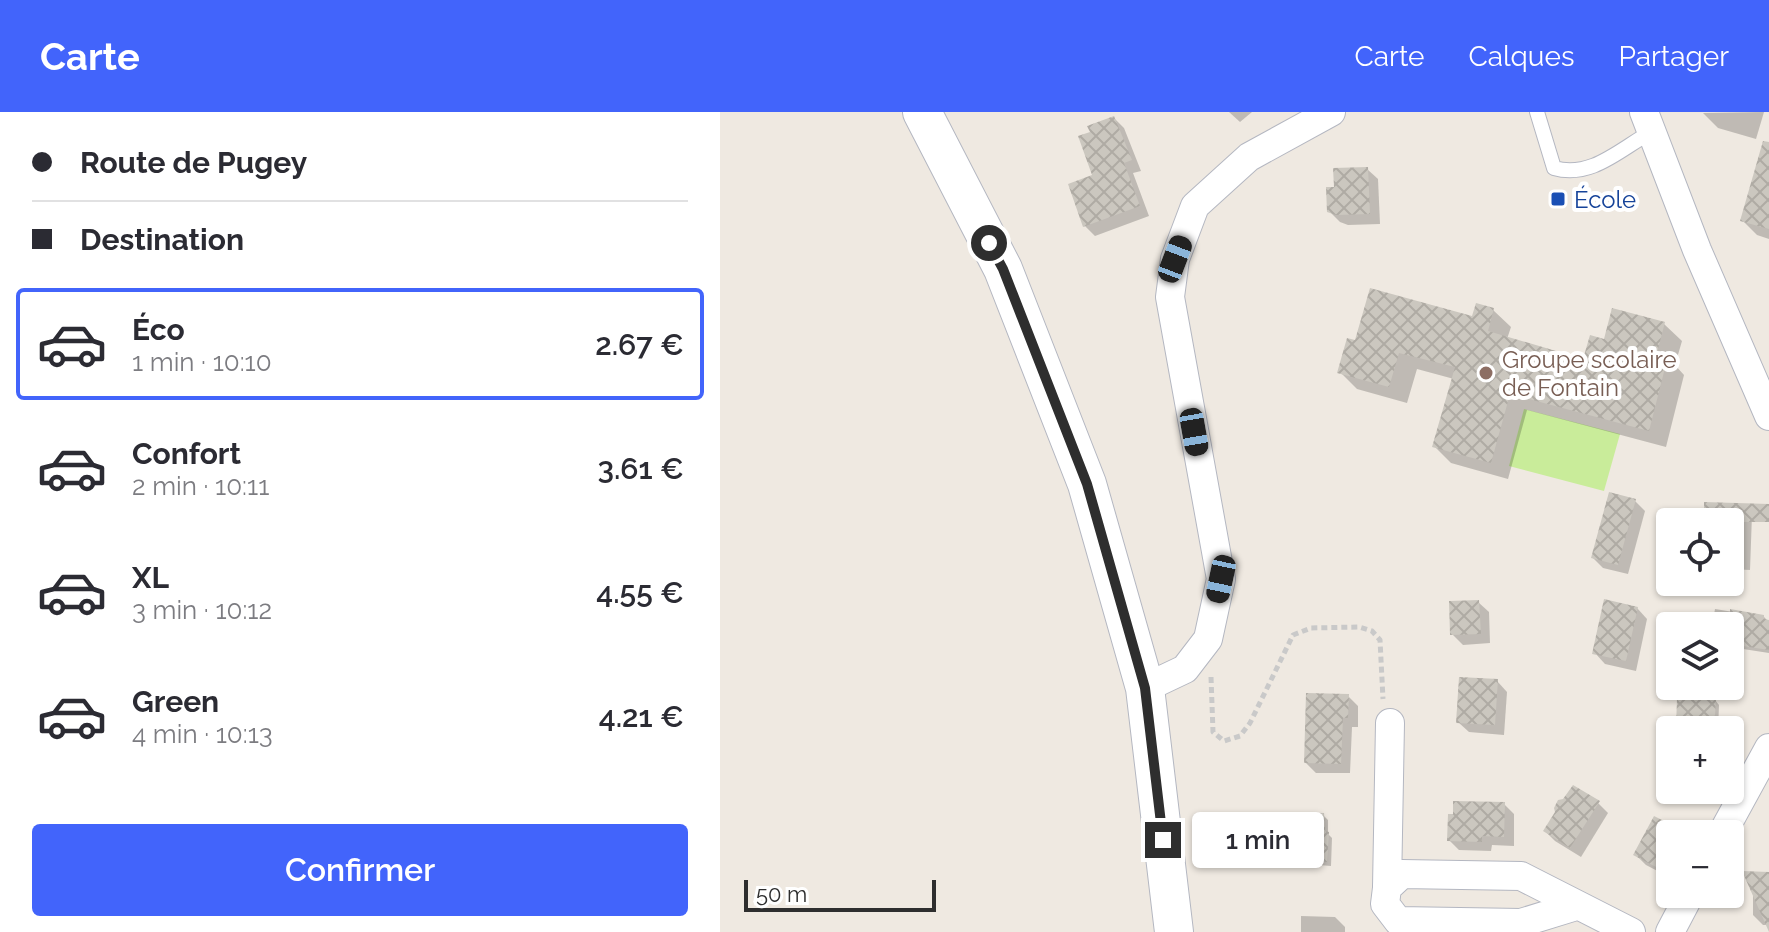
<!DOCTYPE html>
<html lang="fr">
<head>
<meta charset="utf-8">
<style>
	body { margin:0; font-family:Raleway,sans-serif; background:#f7f7f7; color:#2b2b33; height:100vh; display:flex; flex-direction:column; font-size:30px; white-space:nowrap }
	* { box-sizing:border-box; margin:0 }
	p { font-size:26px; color:#7c7c81 }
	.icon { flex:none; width:44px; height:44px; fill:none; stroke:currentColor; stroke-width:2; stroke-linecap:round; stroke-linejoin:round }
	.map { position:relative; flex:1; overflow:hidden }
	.sheet { display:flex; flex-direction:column; background:#fff; width:720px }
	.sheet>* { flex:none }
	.guide { display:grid; align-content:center; height:176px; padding:0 32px; background:#fff }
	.controls { position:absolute; left:936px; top:396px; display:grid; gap:16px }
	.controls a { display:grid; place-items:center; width:88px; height:88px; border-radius:8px; background:#fff; box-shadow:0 2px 6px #0004; font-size:40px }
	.scale { position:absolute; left:24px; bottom:20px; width:192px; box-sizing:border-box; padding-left:8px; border:4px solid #2e2e2e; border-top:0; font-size:22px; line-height:28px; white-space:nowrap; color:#2e2e2e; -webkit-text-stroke:6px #fff; paint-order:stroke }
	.end { position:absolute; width:36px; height:36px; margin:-18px; border:10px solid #2e2e2e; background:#fff; box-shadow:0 0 0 4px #fff }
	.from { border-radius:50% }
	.bubble { position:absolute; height:56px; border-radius:8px; background:#fff; box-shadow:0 2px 6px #0004; font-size:26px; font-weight:600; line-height:56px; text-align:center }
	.car { position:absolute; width:24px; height:48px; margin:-24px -12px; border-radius:10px; box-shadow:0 0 6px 2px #0007; background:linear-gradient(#222 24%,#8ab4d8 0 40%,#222 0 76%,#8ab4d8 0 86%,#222 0) }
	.guide b { display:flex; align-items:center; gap:28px; height:76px; font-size:30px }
	.guide b+b { border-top:2px solid #e1e1e2 }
	.guide i { width:20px; height:20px; background:#2b2b33 }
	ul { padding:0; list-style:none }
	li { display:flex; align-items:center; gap:24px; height:112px; margin:0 16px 12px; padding:0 16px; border:4px solid transparent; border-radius:8px }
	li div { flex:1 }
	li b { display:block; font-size:30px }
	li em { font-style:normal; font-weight:600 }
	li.on { border-color:#4264fb }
	li>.icon { width:72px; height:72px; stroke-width:1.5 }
	.button { display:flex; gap:16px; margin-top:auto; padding:16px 32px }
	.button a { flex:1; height:92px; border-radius:8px; background:#4264fb; color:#fff; font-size:32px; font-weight:600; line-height:92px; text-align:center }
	header { display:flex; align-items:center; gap:48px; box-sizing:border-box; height:112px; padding:0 40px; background:#4264fb; color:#fff }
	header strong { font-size:38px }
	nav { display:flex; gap:44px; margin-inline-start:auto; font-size:28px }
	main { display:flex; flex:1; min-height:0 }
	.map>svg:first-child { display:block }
	.pitch { fill:#c9ec9a }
	.shadow { fill:#0003 }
	.building { fill:url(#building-cross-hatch) }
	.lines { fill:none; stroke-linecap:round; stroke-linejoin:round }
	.service-casing { stroke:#b4b7c1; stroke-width:16 }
	.minor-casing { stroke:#b4b7c1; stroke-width:30 }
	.secondary-casing { stroke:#b4b7c1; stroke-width:40 }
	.path { stroke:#c9c9c9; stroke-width:5; stroke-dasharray:6 4; stroke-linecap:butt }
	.service { stroke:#fff; stroke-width:14 }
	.minor { stroke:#fff; stroke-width:28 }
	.secondary { stroke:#fff; stroke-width:38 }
	.route { stroke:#2e2e2e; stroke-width:10 }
	.transit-dot { fill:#1a4fb4; stroke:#fff; stroke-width:3 }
	.education-dot { fill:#8d6e63; stroke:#fff; stroke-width:3 }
	.labels { text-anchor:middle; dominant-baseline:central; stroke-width:8; stroke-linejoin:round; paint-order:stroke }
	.transit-label { font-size:24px; fill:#164399; stroke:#fff; text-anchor:start }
	.education-label { font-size:24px; fill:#785e54; stroke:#fff; text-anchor:start }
</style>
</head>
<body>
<header>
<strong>Carte</strong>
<nav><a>Carte</a><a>Calques</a><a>Partager</a></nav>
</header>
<main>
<section class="sheet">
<div class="guide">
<b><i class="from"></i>Route de Pugey</b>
<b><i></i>Destination</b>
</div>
<ul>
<li class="on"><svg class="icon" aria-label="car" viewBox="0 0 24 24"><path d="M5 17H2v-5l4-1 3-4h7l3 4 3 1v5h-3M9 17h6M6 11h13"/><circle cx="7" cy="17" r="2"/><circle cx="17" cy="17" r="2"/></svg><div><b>Éco</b><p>1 min · 10:10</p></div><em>2.67 €</em></li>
<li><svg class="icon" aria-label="car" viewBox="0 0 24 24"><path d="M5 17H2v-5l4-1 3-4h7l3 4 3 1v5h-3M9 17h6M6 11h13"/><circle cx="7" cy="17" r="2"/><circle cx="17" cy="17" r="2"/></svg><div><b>Confort</b><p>2 min · 10:11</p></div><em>3.61 €</em></li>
<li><svg class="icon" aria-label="car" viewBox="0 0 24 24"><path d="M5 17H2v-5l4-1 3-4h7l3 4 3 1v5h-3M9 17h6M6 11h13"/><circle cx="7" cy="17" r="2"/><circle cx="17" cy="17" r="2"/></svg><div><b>XL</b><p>3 min · 10:12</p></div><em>4.55 €</em></li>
<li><svg class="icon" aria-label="car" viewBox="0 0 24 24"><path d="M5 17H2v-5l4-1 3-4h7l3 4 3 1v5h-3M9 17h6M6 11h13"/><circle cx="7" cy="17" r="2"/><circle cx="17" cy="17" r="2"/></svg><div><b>Green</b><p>4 min · 10:13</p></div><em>4.21 €</em></li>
</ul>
<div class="button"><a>Confirmer</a></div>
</section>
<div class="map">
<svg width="1049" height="820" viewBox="0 0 1049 820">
	<defs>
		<pattern id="building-cross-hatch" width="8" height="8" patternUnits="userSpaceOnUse" patternTransform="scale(2)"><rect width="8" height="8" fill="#cbc7bf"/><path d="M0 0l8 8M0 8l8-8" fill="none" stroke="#afaba4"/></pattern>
	</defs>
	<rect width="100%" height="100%" fill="#efe9e1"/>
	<path class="pitch" d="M804,297L900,322L884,379L789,354Z"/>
	<g class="shadow">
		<path d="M509,0H532L520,10Z"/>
		<path d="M1044,0L1036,27L998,16L983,1Z"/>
		<path d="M394,6L404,16L421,59L413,61L429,104L375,124L365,114L375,64L372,22Z"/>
		<path d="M1049,51V127L1037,123L1023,109Z"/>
		<path d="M647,57L658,67L660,112L628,113L620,110L609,99L616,77Z"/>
		<path d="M773,198L791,215L787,227L865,249L886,229L944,212L962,229L955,253L964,263L946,335L807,298L788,367L731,351L714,334L734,267L697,257L687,291L637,277L620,260L637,231L754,206Z"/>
		<path d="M915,389L925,399L908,462L883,456L873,446Z"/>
		<path d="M1032,403L1030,458L1010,457V410H978V407Z"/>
		<path d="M758,490L769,500L770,531L743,533L732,522Z"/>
		<path d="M917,496L927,507L916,559L885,552L875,541Z"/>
		<path d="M995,497L1044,505L1049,510V541L1010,535V514H992Z"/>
		<path d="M777,569L787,580L784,623L749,620L738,610Z"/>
		<path d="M628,584L638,594V615H632L630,661H596L586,651Z"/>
		<path d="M995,588L999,593L998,618H954Z"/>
		<path d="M878,691L888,701L861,745L835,729L825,719Z"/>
		<path d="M784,692L794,702V734L772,733L771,739L739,738L729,728Z"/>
		<path d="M603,703L608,708V722L612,726L611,754L587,752L582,748V742L575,737Z"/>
		<path d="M935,707L965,722H950L949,765L926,753L916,743Z"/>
		<path d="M1049,762V813H1043L1033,803V780Z"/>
		<path d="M581,804L615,805L625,815V820H581Z"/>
	</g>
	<g class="building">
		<path d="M394,4L412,48L404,51L420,94L363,115L348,72L372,63L358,24L370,20L367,14Z"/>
		<path d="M1043,29L1049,30V117L1020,109Z"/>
		<path d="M648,55L650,102L616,103L607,100L606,75H614L613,56Z"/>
		<path d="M650,176L752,204L756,191L774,196L768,219L863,247L870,223L884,227L892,196L945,210L937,241L948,244L929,319L790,282L771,351L712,335L735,255L679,241L669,275L617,261L627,226L635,228Z"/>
		<path d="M889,380L916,387L898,453L871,446Z"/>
		<path d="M984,390L1049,392V410H984Z"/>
		<path d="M884,487L918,495L906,549L872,542Z"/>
		<path d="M759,488L761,522L730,523L729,489Z"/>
		<path d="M1010,497L1044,503V507L1049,508V538L1010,532Z"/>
		<path d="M739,565L778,567L775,613L736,611Z"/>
		<path d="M586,581L629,582L628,606H623L621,652L584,651Z"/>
		<path d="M957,585L996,587L994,618H956Z"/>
		<path d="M853,673L880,689L850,736L823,719L835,700L834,696L838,688L843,687Z"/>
		<path d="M733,689L785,690L784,725L762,724V730L727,729L728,702H733Z"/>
		<path d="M604,701L605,719L609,720L607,750L580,748V738H573V702Z"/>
		<path d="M934,704L950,712V756L941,751L938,756L913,743Z"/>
		<path d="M1022,759L1049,760V820Z"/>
	</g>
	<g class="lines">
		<defs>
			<path id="service" d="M817,0L834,56C872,67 901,36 933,19"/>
			<g id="minor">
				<path d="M924,0L977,138L1049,304"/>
				<path d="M425,576L465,557L488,527L501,467L450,185L455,147L475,94L529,45L611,0"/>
				<path d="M1002,722L1049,636"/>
				<path d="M667,776L670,611"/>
				<path d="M856,794L801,811L678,809L665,792L667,776L682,762L801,764L911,820"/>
				<path d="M950,820L970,782"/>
			</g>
			<path id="secondary" d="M202,0L283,157L367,372L425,576L454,820"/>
		</defs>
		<use href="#service" class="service-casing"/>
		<use href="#minor" class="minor-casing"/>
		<use href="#secondary" class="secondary-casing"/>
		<path class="path" d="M491,565L493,620L504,629L520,624L530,611L573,523L591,516L639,515L652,519L660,528L663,587"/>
		<use href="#service" class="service"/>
		<use href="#minor" class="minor"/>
		<use href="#secondary" class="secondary"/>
	</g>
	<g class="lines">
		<path class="route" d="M269,131L283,157L367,372L425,576L443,728"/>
	</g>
	<rect class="transit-dot" x="830" y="79" width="16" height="16" rx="4"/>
	<circle class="education-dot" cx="766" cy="261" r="8"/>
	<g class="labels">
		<g class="transit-label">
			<text x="854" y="87">École</text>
		</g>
		<g class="education-label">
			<text x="782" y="247">Groupe scolaire<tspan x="782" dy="28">de Fontain</tspan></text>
		</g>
	</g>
</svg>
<div class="controls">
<a><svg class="icon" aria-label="locate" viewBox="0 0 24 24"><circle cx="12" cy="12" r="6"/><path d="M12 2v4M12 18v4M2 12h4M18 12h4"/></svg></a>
<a><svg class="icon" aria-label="layers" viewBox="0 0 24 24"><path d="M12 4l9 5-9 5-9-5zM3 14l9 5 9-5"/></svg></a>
<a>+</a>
<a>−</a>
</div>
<div class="scale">50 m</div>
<i class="end from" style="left:269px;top:131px"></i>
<i class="end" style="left:443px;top:728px"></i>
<div class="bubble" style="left:472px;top:700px;width:132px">1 min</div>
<i class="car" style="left:455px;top:147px;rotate:21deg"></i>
<i class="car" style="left:474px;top:320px;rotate:170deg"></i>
<i class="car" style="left:501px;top:467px;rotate:192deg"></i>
</div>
</main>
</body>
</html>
